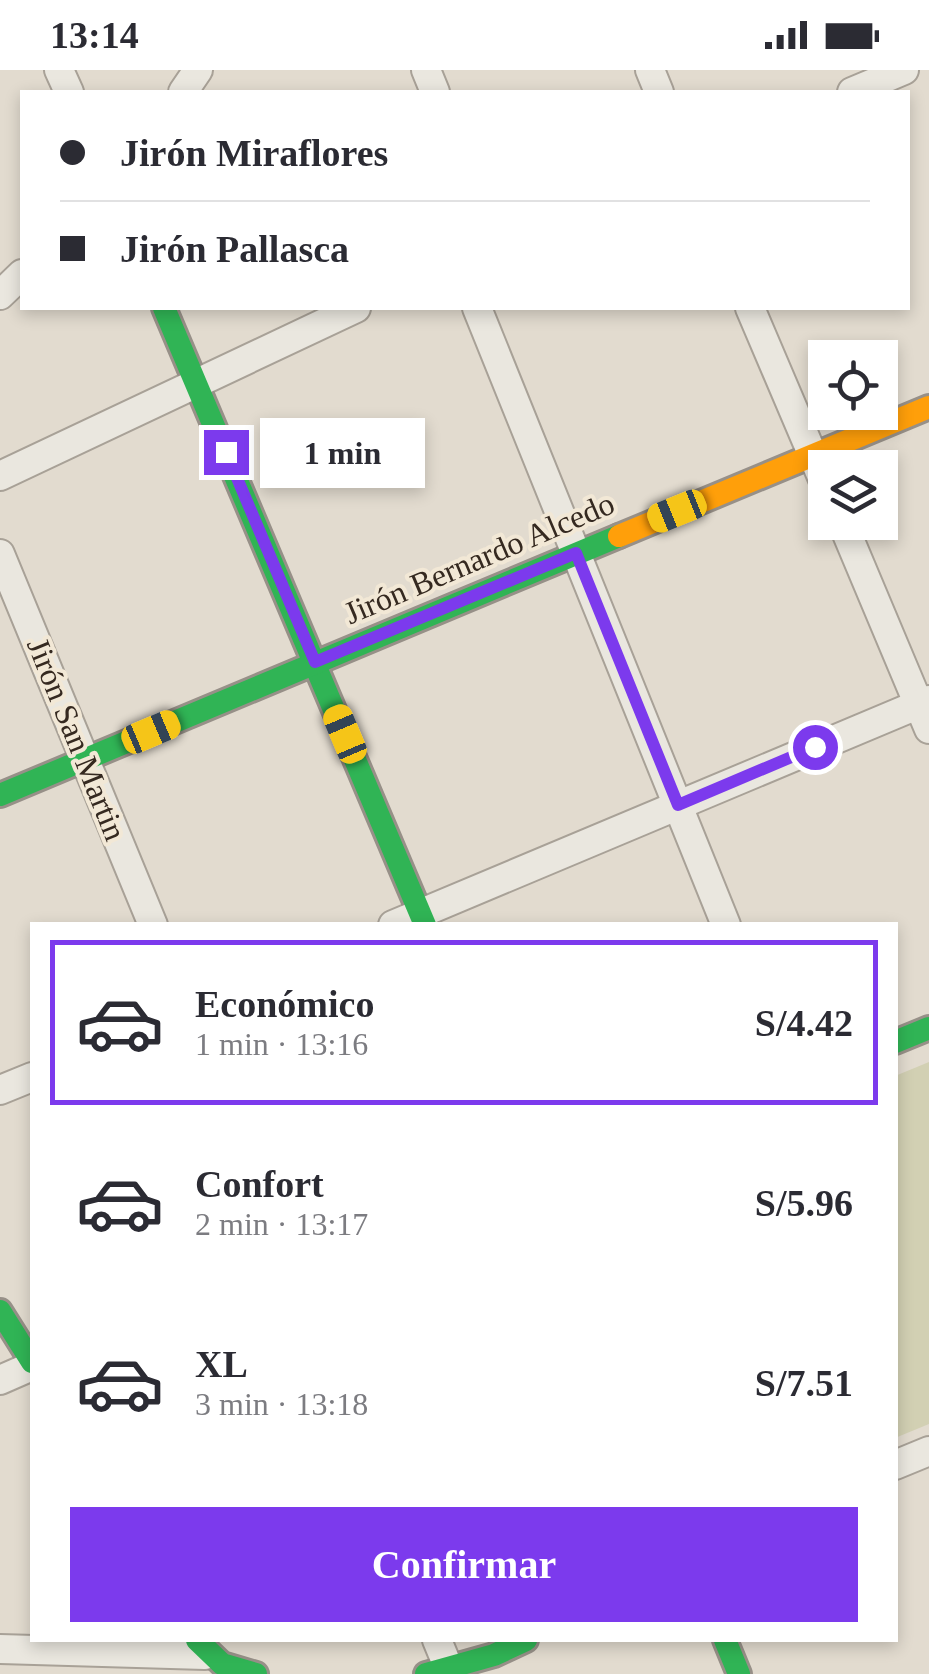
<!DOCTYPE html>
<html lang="es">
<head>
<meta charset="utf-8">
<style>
	body { margin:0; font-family:Georgia,serif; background:#f7f7f7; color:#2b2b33; height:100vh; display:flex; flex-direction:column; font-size:38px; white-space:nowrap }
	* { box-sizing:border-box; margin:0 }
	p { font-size:32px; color:#7c7c81 }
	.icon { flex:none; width:55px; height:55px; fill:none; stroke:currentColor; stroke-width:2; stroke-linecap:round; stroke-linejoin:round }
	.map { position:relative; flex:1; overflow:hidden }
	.details { position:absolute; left:30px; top:852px; width:868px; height:720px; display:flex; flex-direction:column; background:#fff; border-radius:0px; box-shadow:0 5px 15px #0003 }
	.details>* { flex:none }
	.hud { position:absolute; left:20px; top:20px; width:890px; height:220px; border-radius:0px; box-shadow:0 5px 15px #0003; display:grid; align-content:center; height:220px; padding:0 40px; background:#fff }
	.fabs { position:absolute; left:808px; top:270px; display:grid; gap:20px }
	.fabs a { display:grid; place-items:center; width:90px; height:90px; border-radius:0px; background:#fff; box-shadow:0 5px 15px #0003; font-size:50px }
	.end { position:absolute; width:45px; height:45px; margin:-22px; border:12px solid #7c3aed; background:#fff; box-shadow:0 0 0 5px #fff }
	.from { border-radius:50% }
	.bubble { position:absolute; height:70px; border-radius:0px; background:#fff; box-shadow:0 5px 15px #0003; font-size:32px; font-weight:700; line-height:70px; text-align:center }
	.car { position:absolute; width:30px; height:60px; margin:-30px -15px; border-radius:12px; box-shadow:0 0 8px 2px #0007; background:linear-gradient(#f5c518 24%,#345 0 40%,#f5c518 0 76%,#345 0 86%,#f5c518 0) }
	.hud b { display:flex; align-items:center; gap:35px; height:95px; font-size:38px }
	.hud b+b { border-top:2px solid #e1e1e2 }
	.hud i { width:25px; height:25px; background:#2b2b33 }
	ul { padding:18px 0 0; list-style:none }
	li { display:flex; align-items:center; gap:30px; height:165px; margin:0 20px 15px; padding:0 20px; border:5px solid transparent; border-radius:0px }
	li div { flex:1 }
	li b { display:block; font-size:38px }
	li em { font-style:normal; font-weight:700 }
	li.selected { border-color:#7c3aed }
	li>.icon { width:90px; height:90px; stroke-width:1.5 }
	.primary-button { display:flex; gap:20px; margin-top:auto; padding:20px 40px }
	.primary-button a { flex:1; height:115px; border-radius:0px; background:#7c3aed; color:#fff; font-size:40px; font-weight:700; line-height:115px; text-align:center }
	.status { display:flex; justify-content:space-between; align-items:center; height:70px; padding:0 50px; background:#fff; direction:ltr }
	.status svg { height:28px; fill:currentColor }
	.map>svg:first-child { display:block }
	.green { fill:#d2d0b3 }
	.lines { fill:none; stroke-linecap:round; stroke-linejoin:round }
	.street-casing { stroke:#a8a197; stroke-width:32 }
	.fast-casing { stroke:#979088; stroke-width:28 }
	.slow-casing { stroke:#979088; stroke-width:28 }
	.street { stroke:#eae7df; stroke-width:28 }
	.fast { stroke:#30b455; stroke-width:22 }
	.slow { stroke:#ff9f0a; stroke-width:22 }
	.route { stroke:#7c3aed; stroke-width:12 }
	.labels { text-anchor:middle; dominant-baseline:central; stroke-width:8; stroke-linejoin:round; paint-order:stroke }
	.street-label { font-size:32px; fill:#352920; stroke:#f2e8d6 }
</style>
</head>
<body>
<div class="status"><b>13:14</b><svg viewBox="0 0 49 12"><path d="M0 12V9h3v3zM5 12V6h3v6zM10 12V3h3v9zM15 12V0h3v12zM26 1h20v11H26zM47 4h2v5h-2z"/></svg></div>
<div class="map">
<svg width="929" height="1604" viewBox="0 0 929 1604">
	<rect width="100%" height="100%" fill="#e2dbcf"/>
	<path class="green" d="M929,992V1354L895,1368V1006Z"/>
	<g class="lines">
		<defs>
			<g id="street">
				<path d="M59,0L69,22"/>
				<path d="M426,0L435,22"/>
				<path d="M650,0L659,22"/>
				<path d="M183,22L198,0"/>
				<path d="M852,22L904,0"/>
				<path d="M0,225L22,204"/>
				<path d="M477,238L726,855"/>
				<path d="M750,238L825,414"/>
				<path d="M0,406L356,238"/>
				<path d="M842,452L929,659"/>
				<path d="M0,484L153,855"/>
				<path d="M393,855L929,630"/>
				<path d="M0,1020L32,1007"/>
				<path d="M0,1310L32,1296"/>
				<path d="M895,1395L929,1381"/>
				<path d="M437,1570L449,1599"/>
				<path d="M0,1579L205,1585"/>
			</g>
			<g id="fast">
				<path d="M164,238L425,855"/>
				<path d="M0,725L619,466"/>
				<path d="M895,972L929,958"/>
				<path d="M0,1241L32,1292"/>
				<path d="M197,1570L222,1594L256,1604"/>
				<path d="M725,1570L739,1604"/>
				<path d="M426,1604L494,1585L526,1570"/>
			</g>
			<path id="slow" d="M619,466L929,337"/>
		</defs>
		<use href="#street" class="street-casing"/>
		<use href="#fast" class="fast-casing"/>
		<use href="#slow" class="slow-casing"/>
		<use href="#street" class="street"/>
		<use href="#fast" class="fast"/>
		<use href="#slow" class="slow"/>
	</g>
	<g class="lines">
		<path class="route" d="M226,382L315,592L576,483L678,735L815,677"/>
	</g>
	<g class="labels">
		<g class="street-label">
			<text transform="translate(479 488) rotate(-23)">Jirón Bernardo Alcedo</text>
			<text transform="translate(77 669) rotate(68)">Jirón San Martin</text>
		</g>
	</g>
</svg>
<div class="fabs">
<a><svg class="icon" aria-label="locate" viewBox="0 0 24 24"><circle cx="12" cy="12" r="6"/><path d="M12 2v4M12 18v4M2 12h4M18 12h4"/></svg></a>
<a><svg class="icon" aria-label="layers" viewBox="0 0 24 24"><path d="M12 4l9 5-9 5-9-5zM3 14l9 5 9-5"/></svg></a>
</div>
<i class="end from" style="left:815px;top:677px"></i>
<i class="end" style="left:226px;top:382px"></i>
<div class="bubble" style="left:260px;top:348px;width:165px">1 min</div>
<i class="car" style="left:677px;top:441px;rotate:248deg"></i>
<i class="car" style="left:151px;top:662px;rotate:67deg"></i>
<i class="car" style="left:345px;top:664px;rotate:337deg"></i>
<div class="hud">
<b><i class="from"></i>Jirón Miraflores</b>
<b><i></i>Jirón Pallasca</b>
</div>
<section class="details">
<ul>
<li class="selected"><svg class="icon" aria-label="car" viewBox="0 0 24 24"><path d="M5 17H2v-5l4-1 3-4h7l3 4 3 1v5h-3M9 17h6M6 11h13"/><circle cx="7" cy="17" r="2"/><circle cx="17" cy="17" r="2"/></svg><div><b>Económico</b><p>1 min · 13:16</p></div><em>S/4.42</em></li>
<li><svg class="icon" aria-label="car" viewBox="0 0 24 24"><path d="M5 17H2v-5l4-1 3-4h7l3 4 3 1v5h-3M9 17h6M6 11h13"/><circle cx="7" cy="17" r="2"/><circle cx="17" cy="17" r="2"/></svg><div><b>Confort</b><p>2 min · 13:17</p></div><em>S/5.96</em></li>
<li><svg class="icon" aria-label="car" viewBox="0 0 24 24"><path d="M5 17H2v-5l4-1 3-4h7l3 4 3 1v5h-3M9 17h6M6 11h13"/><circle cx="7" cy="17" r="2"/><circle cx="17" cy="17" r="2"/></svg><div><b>XL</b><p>3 min · 13:18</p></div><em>S/7.51</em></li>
</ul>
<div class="primary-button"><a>Confirmar</a></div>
</section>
</div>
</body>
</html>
